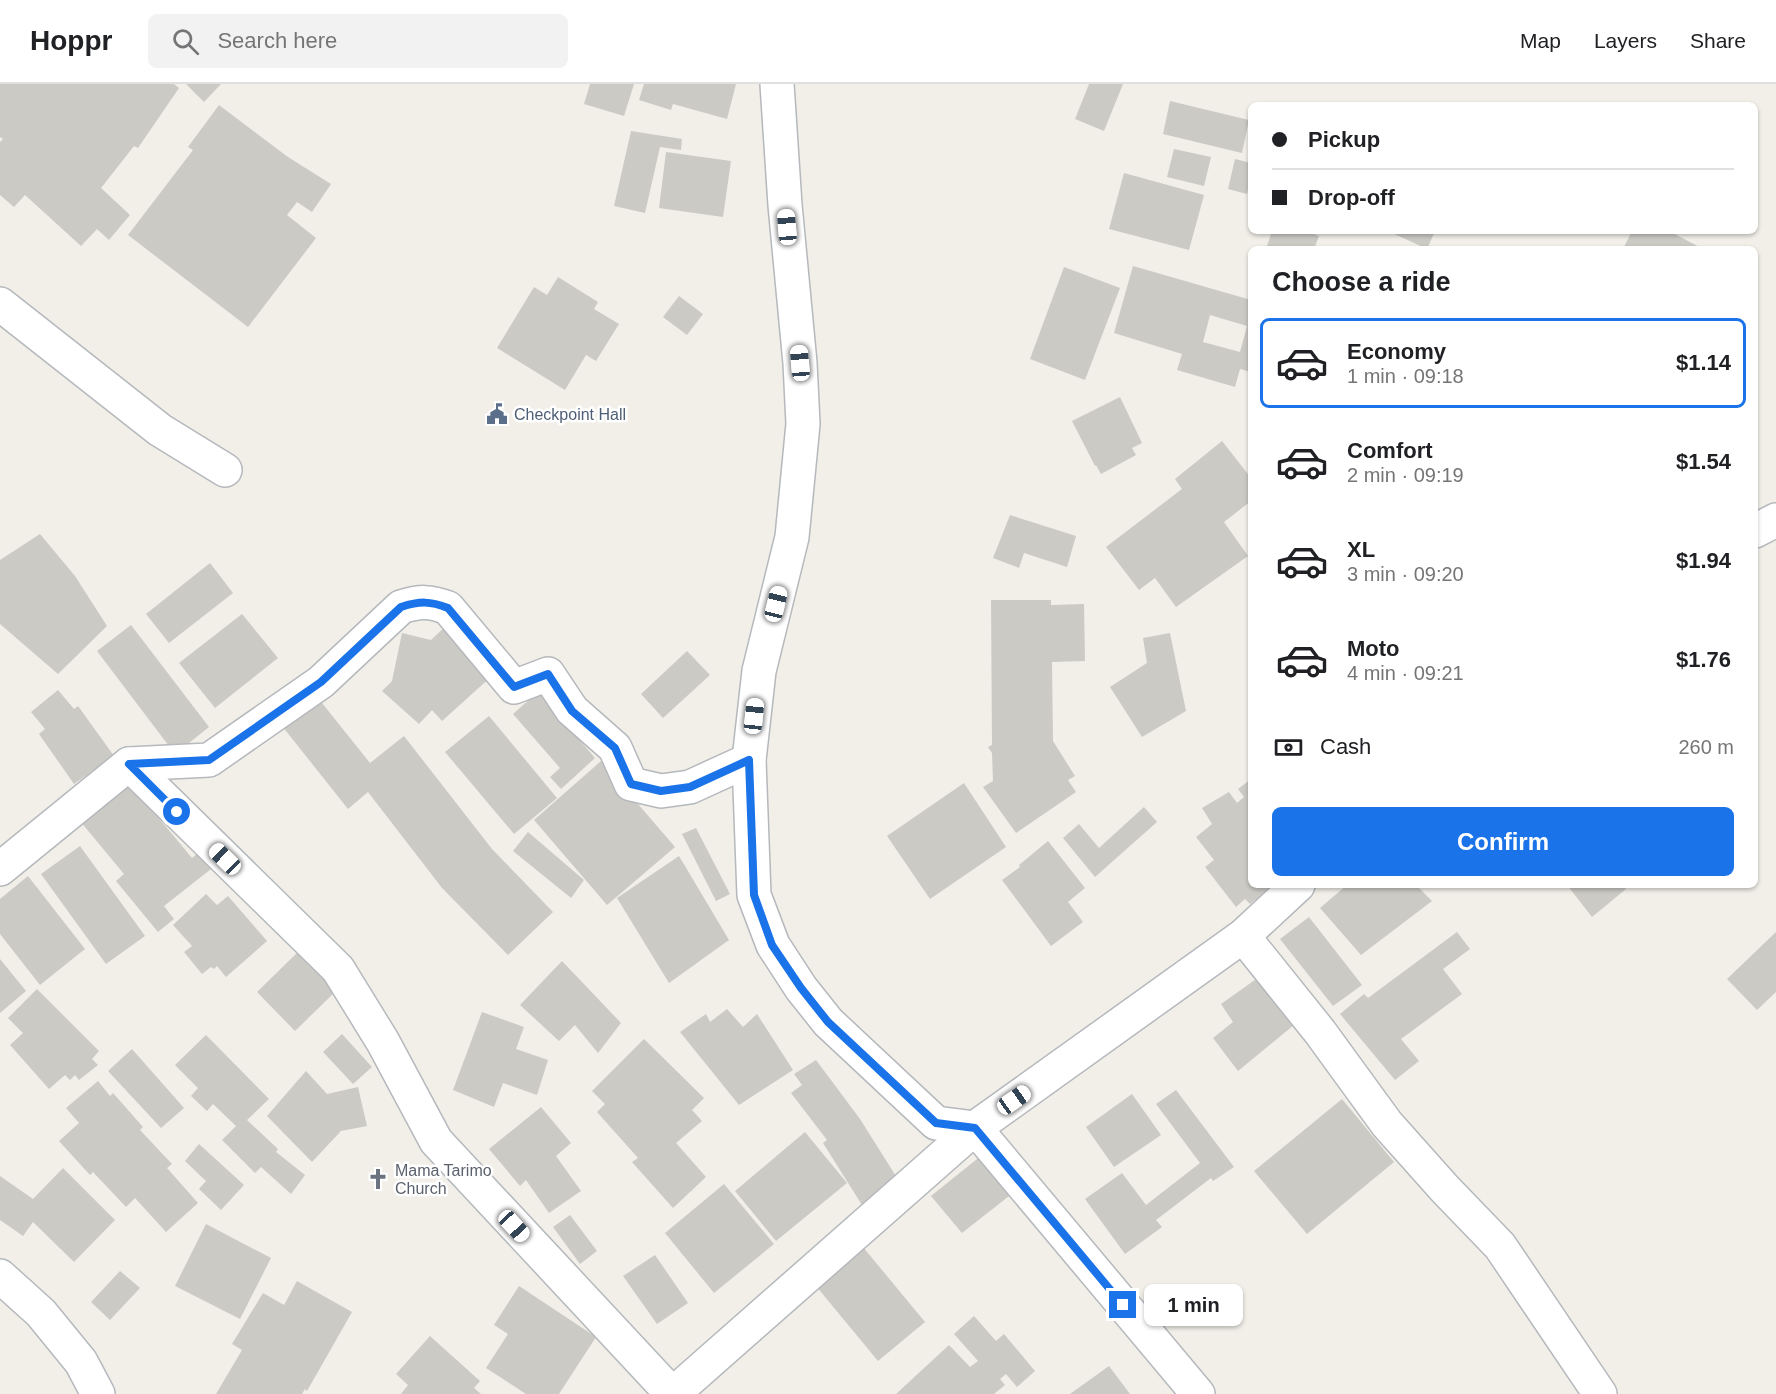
<!DOCTYPE html>
<html lang="en">
<head>
<meta charset="utf-8">
<style>
	body { margin:0; font-family:Arial,sans-serif; background:#f2f2f2; color:#202124; height:100vh; display:flex; flex-direction:column; font-size:22px; white-space:nowrap }
	* { box-sizing:border-box; margin:0 }
	p { font-size:20px; color:#757577 }
	.icon { flex:none; width:33px; height:33px; fill:none; stroke:currentColor; stroke-width:2; stroke-linecap:round; stroke-linejoin:round }
	.map { position:relative; flex:1; overflow:hidden }
	.side { position:absolute; left:1248px; top:162px; width:510px; height:642px; display:flex; flex-direction:column; background:#fff; border-radius:9px; box-shadow:0 2px 4px #0004 }
	.side>* { flex:none }
	.hud { position:absolute; left:1248px; top:18px; width:510px; height:132px; border-radius:9px; box-shadow:0 2px 4px #0004; display:grid; align-content:center; height:132px; padding:0 24px; background:#fff }
	.end { position:absolute; width:27px; height:27px; margin:-14px; border:8px solid #1a73e8; background:#fff; box-shadow:0 0 0 3px #fff }
	.from { border-radius:50% }
	.bubble { position:absolute; height:42px; border-radius:9px; background:#fff; box-shadow:0 2px 4px #0004; font-size:20px; font-weight:800; line-height:42px; text-align:center }
	.car { position:absolute; width:18px; height:36px; margin:-18px -9px; border-radius:8px; box-shadow:0 0 4px 2px #0007; background:linear-gradient(#fff 24%,#345 0 40%,#fff 0 76%,#345 0 86%,#fff 0) }
	.hud b { display:flex; align-items:center; gap:21px; height:57px; font-size:22px }
	.hud b+b { border-top:2px solid #e0e0e0 }
	.hud i { width:15px; height:15px; background:#202124 }
	ul { padding:0; list-style:none }
	li { display:flex; align-items:center; gap:18px; height:90px; margin:0 12px 9px; padding:0 12px; border:3px solid transparent; border-radius:9px }
	li div { flex:1 }
	li b { display:block; font-size:22px }
	li em { font-style:normal; font-weight:800 }
	li.current { border-color:#1a73e8 }
	li>.icon { width:54px; height:54px; stroke-width:1.5 }
	h2 { padding:0 24px; font-size:27px; line-height:72px }
	.pay { display:flex; align-items:center; gap:15px; height:66px; padding:0 24px; font-size:22px }
	.pay p { margin-inline-start:auto }
	.primary-button { display:flex; gap:12px; margin-top:auto; padding:12px 24px }
	.primary-button a { flex:1; height:69px; border-radius:9px; background:#1a73e8; color:#fff; font-size:24px; font-weight:800; line-height:69px; text-align:center }
	header { display:flex; align-items:center; gap:36px; box-sizing:border-box; height:84px; padding:0 30px; background:#fff; border-bottom:2px solid #e0e0e0 }
	header strong { font-size:28px }
	nav { display:flex; gap:33px; margin-inline-start:auto; font-size:21px }
	.search { width:420px; height:54px; background:#f2f2f2; display:flex; align-items:center; gap:15px; box-sizing:border-box; padding:0 21px; border-radius:9px; color:#757577; font-size:22px }
	.map>svg:first-child { display:block }
	.building { fill:#cccac5; fill-rule:evenodd }
	.lines { fill:none; stroke-linecap:round; stroke-linejoin:round }
	.street-casing { stroke:#b5b8bc; stroke-width:36 }
	.street { stroke:#fff; stroke-width:33 }
	.route { stroke:#1a73e8; stroke-width:8 }
	.labels { text-anchor:middle; dominant-baseline:central; stroke-width:5; stroke-linejoin:round; paint-order:stroke }
	.service-label { font-size:16px; fill:#4e5e75; stroke:#fff; text-anchor:start }
	.worship-label { font-size:16px; fill:#5b616d; stroke:#fff; text-anchor:start }
</style>
</head>
<body>
<header>
<strong>Hoppr</strong>
<div class="search"><svg class="icon" aria-label="search" viewBox="0 0 24 24"><circle cx="10" cy="10" r="6"/><path d="M15 15l6 6"/></svg>Search here</div>
<nav><a>Map</a><a>Layers</a><a>Share</a></nav>
</header>
<div class="map">
<svg width="1776" height="1310" viewBox="0 0 1776 1310">
	<rect width="100%" height="100%" fill="#f1efe8"/>
	<g class="building">
		<path d="M0,0H174L179,4L138,64L134,62L101,104L130,131L109,156L97,145L81,162L25,111L14,123L0,111V58L3,55L0,53Z"/>
		<path d="M186,0H221L204,18Z"/>
		<path d="M590,0H634L624,32L584,20Z"/>
		<path d="M644,0H736L727,35L673,20L671,26L639,16Z"/>
		<path d="M1089,0H1123L1104,47L1075,35Z"/>
		<path d="M1170,17L1249,36L1242,69L1163,50Z"/>
		<path d="M219,21L288,73L331,100L312,128L297,118L287,131L316,154L248,243L128,151L193,66L188,63Z"/>
		<path d="M631,47L682,55L681,66L660,63L645,129L614,122Z"/>
		<path d="M1174,65L1211,73L1204,102L1167,93Z"/>
		<path d="M666,68L731,77L723,133L659,124Z"/>
		<path d="M1235,75L1251,79V92L1247,110L1228,105Z"/>
		<path d="M1124,89L1204,111L1189,166L1109,145Z"/>
		<path d="M1272,147H1306L1319,152L1314,165H1266Z"/>
		<path d="M1388,147H1435L1427,165Z"/>
		<path d="M1632,147H1669L1703,165H1623Z"/>
		<path d="M1133,182L1251,216V288L1240,285L1235,303L1177,286L1182,270L1114,249ZM1210,231L1247,242L1240,268L1203,258Z"/>
		<path d="M1064,183L1120,204L1085,296L1030,275Z"/>
		<path d="M558,193L598,218L594,225L619,240L596,277L586,271L565,306L497,264L534,203L547,211Z"/>
		<path d="M679,212L703,230L687,251L663,233Z"/>
		<path d="M1120,313L1142,359L1132,364L1136,371L1101,390L1096,381L1095,382L1072,337Z"/>
		<path d="M1222,357L1251,394V417L1224,438L1248,472L1176,523L1155,494L1139,506L1106,463L1182,405L1175,395Z"/>
		<path d="M1010,431L1076,452L1067,483L1024,469L1019,484L993,474Z"/>
		<path d="M40,450L75,492L107,542L58,590L0,540V476Z"/>
		<path d="M210,479L233,509L169,559L146,530Z"/>
		<path d="M991,516H1051V521L1084,520L1085,577L1052,578L1053,657L1075,692L1068,696L1076,708L1016,749L983,703L993,697L992,669L988,663L992,661Z"/>
		<path d="M242,530L278,574L215,624L179,579Z"/>
		<path d="M448,540L493,591L442,637L432,626L419,640L382,607L392,597L402,549L431,556Z"/>
		<path d="M131,541L209,643L175,670L97,567Z"/>
		<path d="M1170,549L1186,627L1142,653L1110,603L1147,579L1143,554Z"/>
		<path d="M687,567L710,591L663,634L641,610Z"/>
		<path d="M58,606L74,625L78,622L114,672L74,700L39,650L45,645L31,628Z"/>
		<path d="M538,608L595,674L561,705L550,693L560,684L513,630Z"/>
		<path d="M318,614L370,679L404,652L492,765L553,828L508,871L442,804L368,708L348,725L282,642Z"/>
		<path d="M489,632L557,714L514,750L445,668Z"/>
		<path d="M601,677L675,763L607,821L534,736Z"/>
		<path d="M123,691L192,774L198,769L211,785L164,822L174,835L158,848L116,797L124,790L75,731Z"/>
		<path d="M1251,695V801H1274L1250,820L1245,815L1236,823L1205,783L1214,776L1196,753L1212,740L1202,724L1229,708L1237,719L1244,713L1238,705Z"/>
		<path d="M964,699L1006,763L930,815L887,752Z"/>
		<path d="M1144,723L1157,738L1095,793L1063,754L1079,740L1099,764Z"/>
		<path d="M696,744L730,810L716,817L682,750Z"/>
		<path d="M528,748L584,796L571,814L513,767Z"/>
		<path d="M1048,757L1085,804L1068,818L1083,838L1051,862L1002,796L1020,783L1019,781Z"/>
		<path d="M80,762L145,852L106,880L41,790Z"/>
		<path d="M679,772L729,856L669,899L617,814Z"/>
		<path d="M28,792L85,865L40,901L0,850V815Z"/>
		<path d="M1347,801H1416L1432,817L1361,871L1320,824Z"/>
		<path d="M1567,801H1623L1626,805L1592,833Z"/>
		<path d="M206,810L217,821L228,812L267,857L226,893L217,882L214,885L211,883L202,890L184,868L192,862L173,841Z"/>
		<path d="M1309,833L1362,901L1333,922L1280,855Z"/>
		<path d="M1457,848L1470,865L1443,885L1462,910L1401,955L1419,977L1395,996L1340,930L1364,910L1368,914Z"/>
		<path d="M1776,848V908L1757,926L1727,895Z"/>
		<path d="M299,867L337,906L295,947L257,908Z"/>
		<path d="M0,875L26,907L0,929Z"/>
		<path d="M562,877L621,939L598,969L575,941L559,957L520,921Z"/>
		<path d="M1266,888L1300,936L1238,987L1213,954L1233,938L1221,920Z"/>
		<path d="M37,905L99,967L92,975L98,981L79,996L75,991L70,996L65,991L49,1005L10,961L23,949L8,934Z"/>
		<path d="M727,925L743,943L757,930L793,986L739,1021L680,948L706,930L710,938Z"/>
		<path d="M482,928L524,943L516,965L548,976L537,1011L503,999L494,1023L453,1006Z"/>
		<path d="M342,950L372,983L353,1000L323,968Z"/>
		<path d="M206,951L269,1015L247,1036L278,1065L276,1068L305,1091L291,1110L261,1083L255,1089L222,1056L236,1042L213,1020L207,1027L191,1012L198,1004L175,981Z"/>
		<path d="M644,955L704,1014L692,1026L702,1037L676,1059L706,1093L673,1124L632,1078L638,1074L597,1028L605,1020L592,1007Z"/>
		<path d="M132,965L184,1024L161,1044L108,987Z"/>
		<path d="M816,976L860,1035L899,1097L862,1121L823,1059L827,1056L791,1009L802,1001L794,990Z"/>
		<path d="M306,987L327,1010L358,1003L367,1042L341,1047L312,1078L267,1032Z"/>
		<path d="M98,997L110,1012L113,1009L143,1043L140,1046L172,1080L167,1084L198,1119L166,1148L135,1114L126,1123L93,1088L90,1091L59,1057L79,1039L66,1024Z"/>
		<path d="M1176,1006L1234,1083L1213,1097L1211,1094L1156,1136L1162,1143L1125,1170L1085,1115L1122,1089L1146,1121L1200,1079L1156,1020Z"/>
		<path d="M1132,1010L1161,1051L1114,1083L1086,1043Z"/>
		<path d="M1342,1015L1394,1078L1307,1150L1254,1087Z"/>
		<path d="M541,1023L571,1059L556,1072L581,1107L549,1129L526,1096L520,1102L489,1065Z"/>
		<path d="M805,1048L847,1099L776,1157L735,1107Z"/>
		<path d="M199,1060L244,1101L221,1126L199,1105L206,1097L185,1077Z"/>
		<path d="M987,1067L1018,1105L962,1149L931,1112Z"/>
		<path d="M63,1084L115,1136L74,1178L33,1138L23,1152L0,1136V1092L33,1115Z"/>
		<path d="M724,1100L774,1160L714,1209L665,1149Z"/>
		<path d="M570,1131L597,1167L580,1180L553,1143Z"/>
		<path d="M206,1140L271,1174L240,1235L175,1202Z"/>
		<path d="M858,1157L925,1238L878,1277L811,1196Z"/>
		<path d="M655,1171L688,1219L657,1240L623,1192Z"/>
		<path d="M120,1187L140,1204L110,1236L91,1218Z"/>
		<path d="M297,1197L352,1228L307,1307L305,1305L302,1310H216L242,1266L232,1260L263,1209L284,1221Z"/>
		<path d="M519,1202L596,1253L559,1310H526L486,1284L508,1250L494,1241Z"/>
		<path d="M974,1232L996,1257L1004,1250L1035,1287L1017,1303L1006,1290L1000,1295L1005,1301L994,1310H896L949,1261L970,1283L978,1277L954,1250Z"/>
		<path d="M430,1252L480,1297L474,1304L481,1310H401L408,1301L396,1290Z"/>
		<path d="M1109,1282L1130,1310H1070Z"/>
	</g>
	<g class="lines">
		<defs>
			<g id="street">
				<path d="M777,0L785,121L800,279L803,340L792,453L759,587L749,676L754,811L773,861L801,904L828,938L936,1039L975,1044L1198,1310"/>
				<path d="M0,220L160,346L225,386"/>
				<path d="M1755,447L1776,436"/>
				<path d="M129,680L338,885L383,958L436,1057L672,1310"/>
				<path d="M0,785L129,680L209,676L321,598L401,523C420,517 430,517 448,524L514,603L548,590L572,626L615,664L631,700L661,707L690,703L749,676"/>
				<path d="M1243,852L1320,948L1387,1040L1445,1105L1500,1162L1600,1310"/>
				<path d="M0,1192L41,1229L81,1278L98,1310"/>
				<path d="M673,1310L975,1044L1243,852L1298,801"/>
			</g>
		</defs>
		<use href="#street" class="street-casing"/>
		<use href="#street" class="street"/>
	</g>
	<g class="lines">
		<path class="route" d="M177,728L129,680L209,676L321,598L401,523C420,517 430,517 448,524L514,603L548,590L572,627L615,664L631,700L661,707L690,703L749,676L754,811L772,861L801,904L828,938L936,1039L975,1044L1123,1221"/>
	</g>
	<defs>
		<symbol id="civic-bare" viewBox="-9 -9 18 18"><path d="M-.6-6.5H3V-4.5H.6V-3L4-1V1h2V6H-6V1h2V-1L-.6-3ZM-1.2 2.5V6h2.4V2.5Z" fill="#5c6f8a" stroke="#fff" stroke-width="2.5" paint-order="stroke"/></symbol>
		<symbol id="church-bare" viewBox="-9 -9 18 18"><path d="M-1.2-6h2.4v3.5h3.3v2.4h-3.3V6h-2.4V-.1h-3.3v-2.4h3.3Z" fill="#6b7280" stroke="#fff" stroke-width="2.5" paint-order="stroke"/></symbol>
	</defs>
	<g fill-rule="evenodd">
		<use href="#civic-bare" x="482" y="315" width="30" height="30"/>
		<use href="#church-bare" x="363" y="1080" width="30" height="30"/>
	</g>
	<g class="labels">
		<g class="service-label">
			<text x="514" y="330">Checkpoint Hall</text>
		</g>
		<g class="worship-label">
			<text x="395" y="1086">Mama Tarimo<tspan x="395" dy="18">Church</tspan></text>
		</g>
	</g>
</svg>
<i class="end from" style="left:177px;top:728px"></i>
<i class="end" style="left:1123px;top:1221px"></i>
<div class="bubble" style="left:1144px;top:1200px;width:99px">1 min</div>
<i class="car" style="left:787px;top:143px;rotate:355deg"></i>
<i class="car" style="left:800px;top:279px;rotate:355deg"></i>
<i class="car" style="left:776px;top:520px;rotate:14deg"></i>
<i class="car" style="left:754px;top:632px;rotate:6deg"></i>
<i class="car" style="left:225px;top:775px;rotate:314deg"></i>
<i class="car" style="left:1014px;top:1016px;rotate:55deg"></i>
<i class="car" style="left:514px;top:1142px;rotate:137deg"></i>
<div class="hud">
<b><i class="from"></i>Pickup</b>
<b><i></i>Drop-off</b>
</div>
<section class="side">
<h2>Choose a ride</h2>
<ul>
<li class="current"><svg class="icon" aria-label="car" viewBox="0 0 24 24"><path d="M5 17H2v-5l4-1 3-4h7l3 4 3 1v5h-3M9 17h6M6 11h13"/><circle cx="7" cy="17" r="2"/><circle cx="17" cy="17" r="2"/></svg><div><b>Economy</b><p>1 min · 09:18</p></div><em>$1.14</em></li>
<li><svg class="icon" aria-label="car" viewBox="0 0 24 24"><path d="M5 17H2v-5l4-1 3-4h7l3 4 3 1v5h-3M9 17h6M6 11h13"/><circle cx="7" cy="17" r="2"/><circle cx="17" cy="17" r="2"/></svg><div><b>Comfort</b><p>2 min · 09:19</p></div><em>$1.54</em></li>
<li><svg class="icon" aria-label="car" viewBox="0 0 24 24"><path d="M5 17H2v-5l4-1 3-4h7l3 4 3 1v5h-3M9 17h6M6 11h13"/><circle cx="7" cy="17" r="2"/><circle cx="17" cy="17" r="2"/></svg><div><b>XL</b><p>3 min · 09:20</p></div><em>$1.94</em></li>
<li><svg class="icon" aria-label="car" viewBox="0 0 24 24"><path d="M5 17H2v-5l4-1 3-4h7l3 4 3 1v5h-3M9 17h6M6 11h13"/><circle cx="7" cy="17" r="2"/><circle cx="17" cy="17" r="2"/></svg><div><b>Moto</b><p>4 min · 09:21</p></div><em>$1.76</em></li>
</ul>
<div class="pay"><svg class="icon" aria-label="cash" viewBox="0 0 24 24"><path d="M3 7h18v10H3z"/><circle cx="12" cy="12" r="2"/></svg>Cash<p>260 m</p></div>
<div class="primary-button"><a>Confirm</a></div>
</section>
</div>
</body>
</html>
